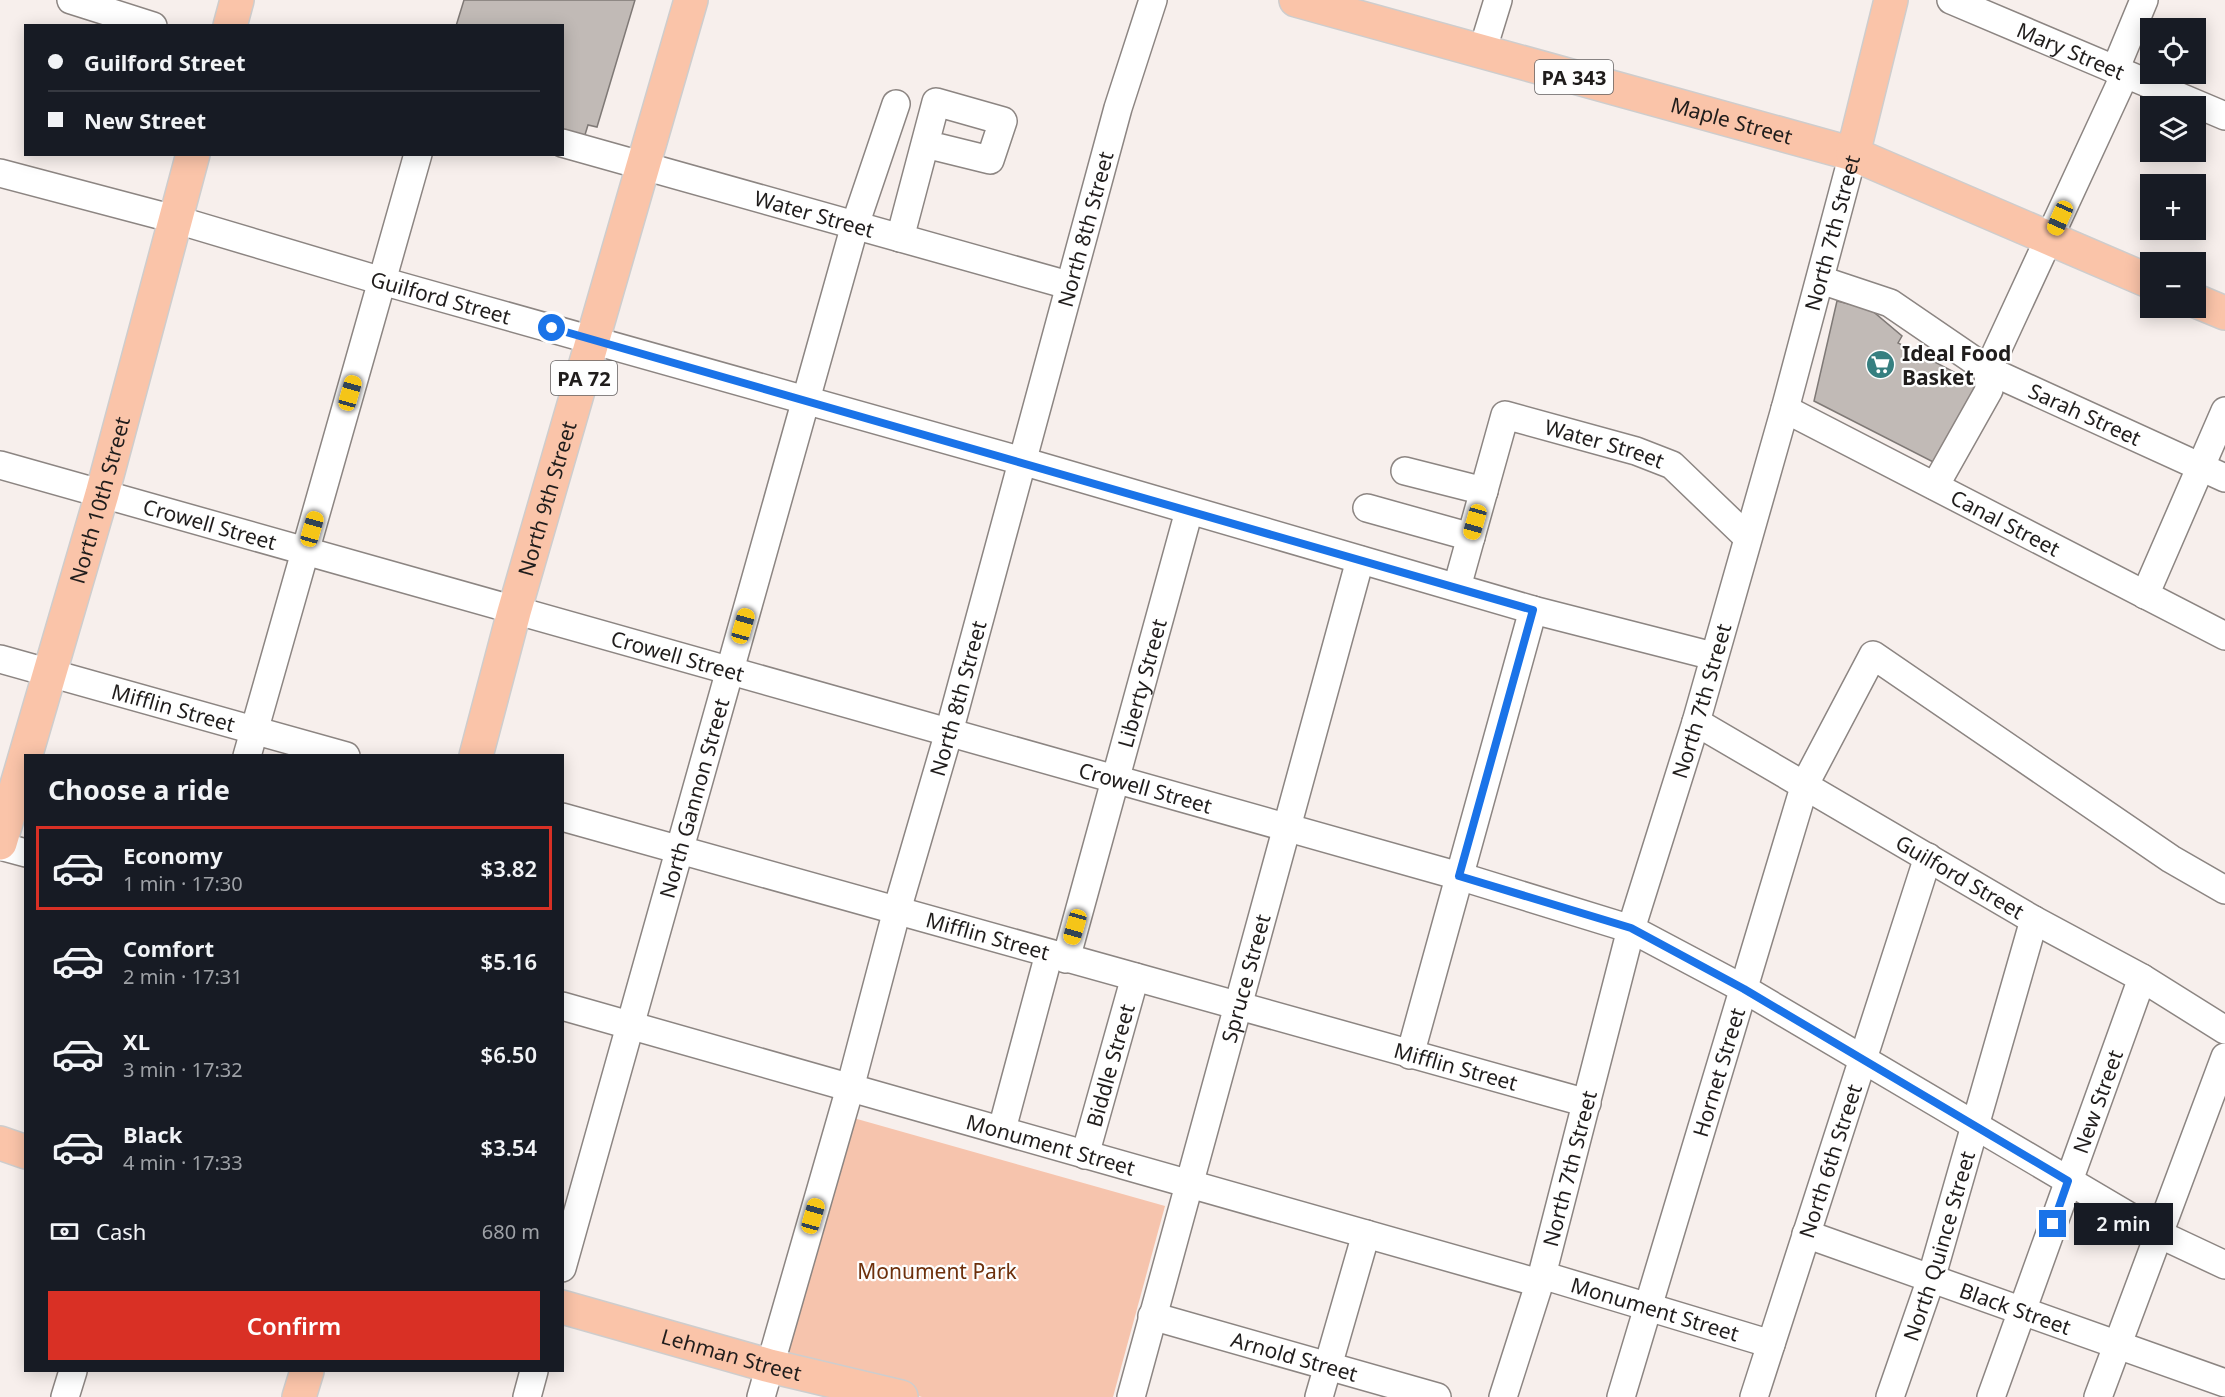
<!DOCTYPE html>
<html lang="en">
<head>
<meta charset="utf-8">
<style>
	body { margin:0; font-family:"Noto Sans",sans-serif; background:#20242c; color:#f1f3f6; height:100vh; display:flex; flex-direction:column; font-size:22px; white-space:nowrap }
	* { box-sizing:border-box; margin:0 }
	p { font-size:20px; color:#9ea1a6 }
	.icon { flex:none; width:33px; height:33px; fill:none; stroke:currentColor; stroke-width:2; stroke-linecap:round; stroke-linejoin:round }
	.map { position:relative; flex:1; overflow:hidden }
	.sheet { position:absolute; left:24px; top:754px; width:540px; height:618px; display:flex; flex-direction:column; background:#171b24; border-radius:0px; box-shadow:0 3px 15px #0003 }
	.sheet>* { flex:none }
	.banner { position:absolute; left:24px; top:24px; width:540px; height:132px; border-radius:0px; box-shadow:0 3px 15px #0003; display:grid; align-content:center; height:132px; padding:0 24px; background:#171b24 }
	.fabs { position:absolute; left:2140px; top:18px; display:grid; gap:12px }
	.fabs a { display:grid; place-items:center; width:66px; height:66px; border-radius:0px; background:#171b24; box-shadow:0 3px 15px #0003; font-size:30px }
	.end { position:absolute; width:27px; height:27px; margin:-14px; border:8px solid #1a73e8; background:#fff; box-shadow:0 0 0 3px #fff }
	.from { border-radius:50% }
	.bubble { position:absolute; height:42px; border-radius:0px; background:#171b24; box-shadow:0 3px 15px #0003; font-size:20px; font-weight:600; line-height:42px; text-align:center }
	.car { position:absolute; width:18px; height:36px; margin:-18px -9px; border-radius:8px; box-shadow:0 0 4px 2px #0007; background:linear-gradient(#f5c518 24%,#345 0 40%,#f5c518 0 76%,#345 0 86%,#f5c518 0) }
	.banner b { display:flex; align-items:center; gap:21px; height:57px; font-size:22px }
	.banner b+b { border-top:2px solid #363941 }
	.banner i { width:15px; height:15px; background:#f1f3f6 }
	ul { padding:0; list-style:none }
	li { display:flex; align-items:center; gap:18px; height:84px; margin:0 12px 9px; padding:0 12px; border:3px solid transparent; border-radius:0px }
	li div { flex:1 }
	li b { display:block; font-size:22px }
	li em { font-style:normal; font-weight:600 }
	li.selected { border-color:#d93025 }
	li>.icon { width:54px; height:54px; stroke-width:1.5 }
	h2 { padding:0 24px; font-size:27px; line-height:72px }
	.pay { display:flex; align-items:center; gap:15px; height:66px; padding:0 24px; font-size:22px }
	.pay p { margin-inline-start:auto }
	.primary-button { display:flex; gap:12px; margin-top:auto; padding:12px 24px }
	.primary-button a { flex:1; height:69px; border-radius:0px; background:#d93025; color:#fff; font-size:24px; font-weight:600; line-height:69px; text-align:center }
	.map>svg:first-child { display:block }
	.green { fill:#f6c4ad }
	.building { fill:#c1bab6; stroke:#7f7976; stroke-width:1.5 }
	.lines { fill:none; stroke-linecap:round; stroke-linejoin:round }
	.minor-casing { stroke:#8c8582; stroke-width:30 }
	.major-casing { stroke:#cecdcd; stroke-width:36 }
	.minor { stroke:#fff; stroke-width:27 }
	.major { stroke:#fac4a9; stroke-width:33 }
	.route { stroke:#1a73e8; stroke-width:8 }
	.labels { text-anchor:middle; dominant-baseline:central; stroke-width:4.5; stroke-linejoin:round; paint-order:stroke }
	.shield { fill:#fefefe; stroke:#636060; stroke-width:1.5 }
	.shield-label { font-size:20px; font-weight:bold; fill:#201d1c }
	.street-label { font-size:21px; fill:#201d1c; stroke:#fefefe }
	.poi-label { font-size:21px; font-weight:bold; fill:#201d1c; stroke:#fefefe; text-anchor:start }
	.park-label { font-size:21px; fill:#6d300c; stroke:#fefefe }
</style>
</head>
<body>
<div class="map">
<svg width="2225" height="1397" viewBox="0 0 2225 1397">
	<rect width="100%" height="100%" fill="#f7efec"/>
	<path class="green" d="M850,1117L1165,1206L1113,1397H922L782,1359Z"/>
	<g class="building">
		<path d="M464,0H635L597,127L588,125L584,138L562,132V26H456Z"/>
		<path d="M1837,301L1870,309L1902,336L1898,343L1983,387L1943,467L1814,401Z"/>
	</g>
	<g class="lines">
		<defs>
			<g id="minor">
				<path d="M71,0L153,26"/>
				<path id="s1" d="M1951,0L2225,116"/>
				<path d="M1482,52L1498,0"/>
				<path d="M2115,70L2144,0"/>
				<path id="s2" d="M562,143L1068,285"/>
				<path id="s3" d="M0,173L174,219L382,281L1022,461L1533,610L1713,656"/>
				<path d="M900,238L936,102L1003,121L990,160L925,144"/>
				<path id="s4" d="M1821,280L1890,303L1988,370L2225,478"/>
				<path id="s5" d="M1785,409L2225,636"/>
				<path id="s6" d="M0,465L1459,876L1631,929L1744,989L2159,1234L2225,1265"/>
				<path d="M1405,471L1484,491"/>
				<path d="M1935,486L1989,390L1988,370L2125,74"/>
				<path d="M1367,508L1471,537"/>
				<path id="s7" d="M1457,587L1505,415L1636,451L1672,465L1747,537"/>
				<path d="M2145,595L2225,411"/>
				<path id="s8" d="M0,659L346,756"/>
				<path id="s9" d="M1696,722L2034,920L2142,978L2225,1030"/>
				<path d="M247,756L418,154"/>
				<path id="s10" d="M562,817L1587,1103"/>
				<path d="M0,846L26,853"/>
				<path id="s11" d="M1066,959L1189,511"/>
				<path id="s12" d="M562,1006L1539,1283"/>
				<path d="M1410,1055L1533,610"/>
				<path d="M1002,1129L1049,954"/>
				<path id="s13" d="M1085,1155L1135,977"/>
				<path id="s14" d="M1806,1234L2225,1383"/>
				<path id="s15" d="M562,1268L855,225L896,104"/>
				<path id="s16" d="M1542,1275L1771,1344"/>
				<path id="s17" d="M1152,1316L1437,1397"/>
				<path d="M65,1397L73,1371"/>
				<path d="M527,1397L534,1371"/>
				<path id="s18" d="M761,1397L850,1088L897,910L949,732L1118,108L1153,0"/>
				<path id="s19" d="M1131,1397L1360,560"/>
				<path d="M1319,1397L1366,1234"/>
				<path id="s20" d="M1503,1397L1542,1275L1631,929L1696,722L1785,409L1853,154"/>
				<path id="s21" d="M1621,1397L1805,784L1873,655L2171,859L2225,890"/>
				<path id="s22" d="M1754,1397L1928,857"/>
				<path id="s23" d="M1890,1397L1931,1279L2034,920"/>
				<path id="s24" d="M1991,1397L2142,978"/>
				<path d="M2098,1397L2225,1057"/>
			</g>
			<g id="major">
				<path id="s25" d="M1296,0L1853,154L2151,282"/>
				<path d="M230,26L237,0"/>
				<path d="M1853,154L1891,0"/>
				<path d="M2196,301L2225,313"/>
				<path id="s26" d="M476,756L514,612L691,0"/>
				<path id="s27" d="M0,843L102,494L193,154"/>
				<path d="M0,1143L26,1152"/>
				<path id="s28" d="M562,1307L770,1366L901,1397"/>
				<path d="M299,1397L307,1371"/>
			</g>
		</defs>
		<use href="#minor" class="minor-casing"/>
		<use href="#major" class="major-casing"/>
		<use href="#minor" class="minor"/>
		<use href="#major" class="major"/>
	</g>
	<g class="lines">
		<path class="route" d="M552,328L1533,610L1459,876L1631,928L1744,989L2068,1181L2053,1224"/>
	</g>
	<defs>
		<symbol id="supermarket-disc" viewBox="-11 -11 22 22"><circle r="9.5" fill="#367f80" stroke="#fefefe"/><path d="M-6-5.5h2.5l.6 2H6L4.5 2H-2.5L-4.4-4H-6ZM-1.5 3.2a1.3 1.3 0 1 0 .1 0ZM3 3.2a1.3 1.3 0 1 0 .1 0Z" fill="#fff"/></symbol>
	</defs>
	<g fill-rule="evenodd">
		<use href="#supermarket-disc" x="1864" y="348" width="33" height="33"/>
	</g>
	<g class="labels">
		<g class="shield">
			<rect x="1535" y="60" width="78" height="34" rx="4.5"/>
			<rect x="551" y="361" width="66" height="34" rx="4.5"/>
		</g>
		<g class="shield-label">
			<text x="1574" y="77">PA 343</text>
			<text x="584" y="378">PA 72</text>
		</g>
		<g class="street-label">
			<text stroke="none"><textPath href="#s1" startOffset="130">Mary Street</textPath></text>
			<text stroke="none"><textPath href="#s25" startOffset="452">Maple Street</textPath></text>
			<text stroke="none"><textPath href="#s2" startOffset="262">Water Street</textPath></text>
			<text stroke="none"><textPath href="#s18" startOffset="1212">North 8th Street</textPath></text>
			<text stroke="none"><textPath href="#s20" startOffset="1210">North 7th Street</textPath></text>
			<text stroke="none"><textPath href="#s3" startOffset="458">Guilford Street</textPath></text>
			<text stroke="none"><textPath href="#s4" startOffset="298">Sarah Street</textPath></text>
			<text stroke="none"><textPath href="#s7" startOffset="282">Water Street</textPath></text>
			<text stroke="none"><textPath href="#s26" startOffset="267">North 9th Street</textPath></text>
			<text stroke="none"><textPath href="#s27" startOffset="357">North 10th Street</textPath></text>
			<text stroke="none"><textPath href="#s5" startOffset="248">Canal Street</textPath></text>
			<text stroke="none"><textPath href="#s6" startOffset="218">Crowell Street</textPath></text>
			<text stroke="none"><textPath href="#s6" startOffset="704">Crowell Street</textPath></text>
			<text stroke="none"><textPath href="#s11" startOffset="286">Liberty Street</textPath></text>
			<text stroke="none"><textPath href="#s18" startOffset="726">North 8th Street</textPath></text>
			<text stroke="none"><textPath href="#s20" startOffset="724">North 7th Street</textPath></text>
			<text stroke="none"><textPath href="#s8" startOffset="180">Mifflin Street</textPath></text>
			<text stroke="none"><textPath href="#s6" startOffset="1190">Crowell Street</textPath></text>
			<text stroke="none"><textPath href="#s15" startOffset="488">North Gannon Street</textPath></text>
			<text stroke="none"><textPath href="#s9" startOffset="306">Guilford Street</textPath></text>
			<text stroke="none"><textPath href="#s10" startOffset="442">Mifflin Street</textPath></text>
			<text stroke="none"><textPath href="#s19" startOffset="434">Spruce Street</textPath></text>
			<text stroke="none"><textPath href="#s13" startOffset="93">Biddle Street</textPath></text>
			<text stroke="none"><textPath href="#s10" startOffset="928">Mifflin Street</textPath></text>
			<text stroke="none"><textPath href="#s21" startOffset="339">Hornet Street</textPath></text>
			<text stroke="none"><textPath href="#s24" startOffset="314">New Street</textPath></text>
			<text stroke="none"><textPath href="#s12" startOffset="508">Monument Street</textPath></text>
			<text stroke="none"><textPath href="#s22" startOffset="248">North 6th Street</textPath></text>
			<text stroke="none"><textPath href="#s20" startOffset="238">North 7th Street</textPath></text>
			<text stroke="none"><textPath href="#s23" startOffset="159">North Quince Street</textPath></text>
			<text stroke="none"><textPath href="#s16" startOffset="118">Monument Street</textPath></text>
			<text stroke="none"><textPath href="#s14" startOffset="222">Black Street</textPath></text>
			<text stroke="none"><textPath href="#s28" startOffset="176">Lehman Street</textPath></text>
			<text stroke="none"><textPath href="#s17" startOffset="148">Arnold Street</textPath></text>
		</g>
		<g class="poi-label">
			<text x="1902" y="353">Ideal Food<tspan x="1902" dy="24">Basket</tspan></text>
		</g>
		<g class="park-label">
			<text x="937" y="1271">Monument Park</text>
		</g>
	</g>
</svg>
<div class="fabs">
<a><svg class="icon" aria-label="locate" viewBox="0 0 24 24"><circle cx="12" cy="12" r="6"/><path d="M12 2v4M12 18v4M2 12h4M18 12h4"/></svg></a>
<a><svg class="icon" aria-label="layers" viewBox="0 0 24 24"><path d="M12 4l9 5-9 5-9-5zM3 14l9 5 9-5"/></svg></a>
<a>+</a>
<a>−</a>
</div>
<i class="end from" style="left:552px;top:328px"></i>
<i class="end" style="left:2053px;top:1224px"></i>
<div class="bubble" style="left:2074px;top:1203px;width:99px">2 min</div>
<i class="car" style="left:2060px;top:218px;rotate:204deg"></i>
<i class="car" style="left:350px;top:393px;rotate:16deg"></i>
<i class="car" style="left:1475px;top:522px;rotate:196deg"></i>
<i class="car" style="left:312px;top:529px;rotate:16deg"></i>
<i class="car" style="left:743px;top:626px;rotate:16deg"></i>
<i class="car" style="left:1075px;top:927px;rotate:196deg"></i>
<i class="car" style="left:813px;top:1216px;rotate:16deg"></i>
<div class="banner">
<b><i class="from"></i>Guilford Street</b>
<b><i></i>New Street</b>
</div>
<section class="sheet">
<h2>Choose a ride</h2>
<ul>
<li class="selected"><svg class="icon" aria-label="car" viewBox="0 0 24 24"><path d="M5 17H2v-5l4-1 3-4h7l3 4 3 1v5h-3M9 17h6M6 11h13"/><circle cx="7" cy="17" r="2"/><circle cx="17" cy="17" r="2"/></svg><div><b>Economy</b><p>1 min · 17:30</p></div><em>$3.82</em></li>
<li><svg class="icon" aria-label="car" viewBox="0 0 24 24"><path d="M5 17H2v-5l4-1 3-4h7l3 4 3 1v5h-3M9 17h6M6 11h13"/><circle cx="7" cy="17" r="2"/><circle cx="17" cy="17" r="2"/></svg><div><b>Comfort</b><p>2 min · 17:31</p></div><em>$5.16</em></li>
<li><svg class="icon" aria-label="car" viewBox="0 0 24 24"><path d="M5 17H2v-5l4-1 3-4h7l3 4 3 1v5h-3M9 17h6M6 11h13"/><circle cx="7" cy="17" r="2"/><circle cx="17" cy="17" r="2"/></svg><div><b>XL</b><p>3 min · 17:32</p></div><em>$6.50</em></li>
<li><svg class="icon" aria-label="car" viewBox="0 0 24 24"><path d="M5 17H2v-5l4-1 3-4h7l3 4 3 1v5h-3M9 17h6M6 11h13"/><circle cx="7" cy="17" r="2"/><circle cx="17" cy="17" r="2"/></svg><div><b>Black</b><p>4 min · 17:33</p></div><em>$3.54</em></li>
</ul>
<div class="pay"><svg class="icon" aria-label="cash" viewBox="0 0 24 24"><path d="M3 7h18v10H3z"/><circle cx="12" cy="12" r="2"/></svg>Cash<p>680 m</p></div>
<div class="primary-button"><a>Confirm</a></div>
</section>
</div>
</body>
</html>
